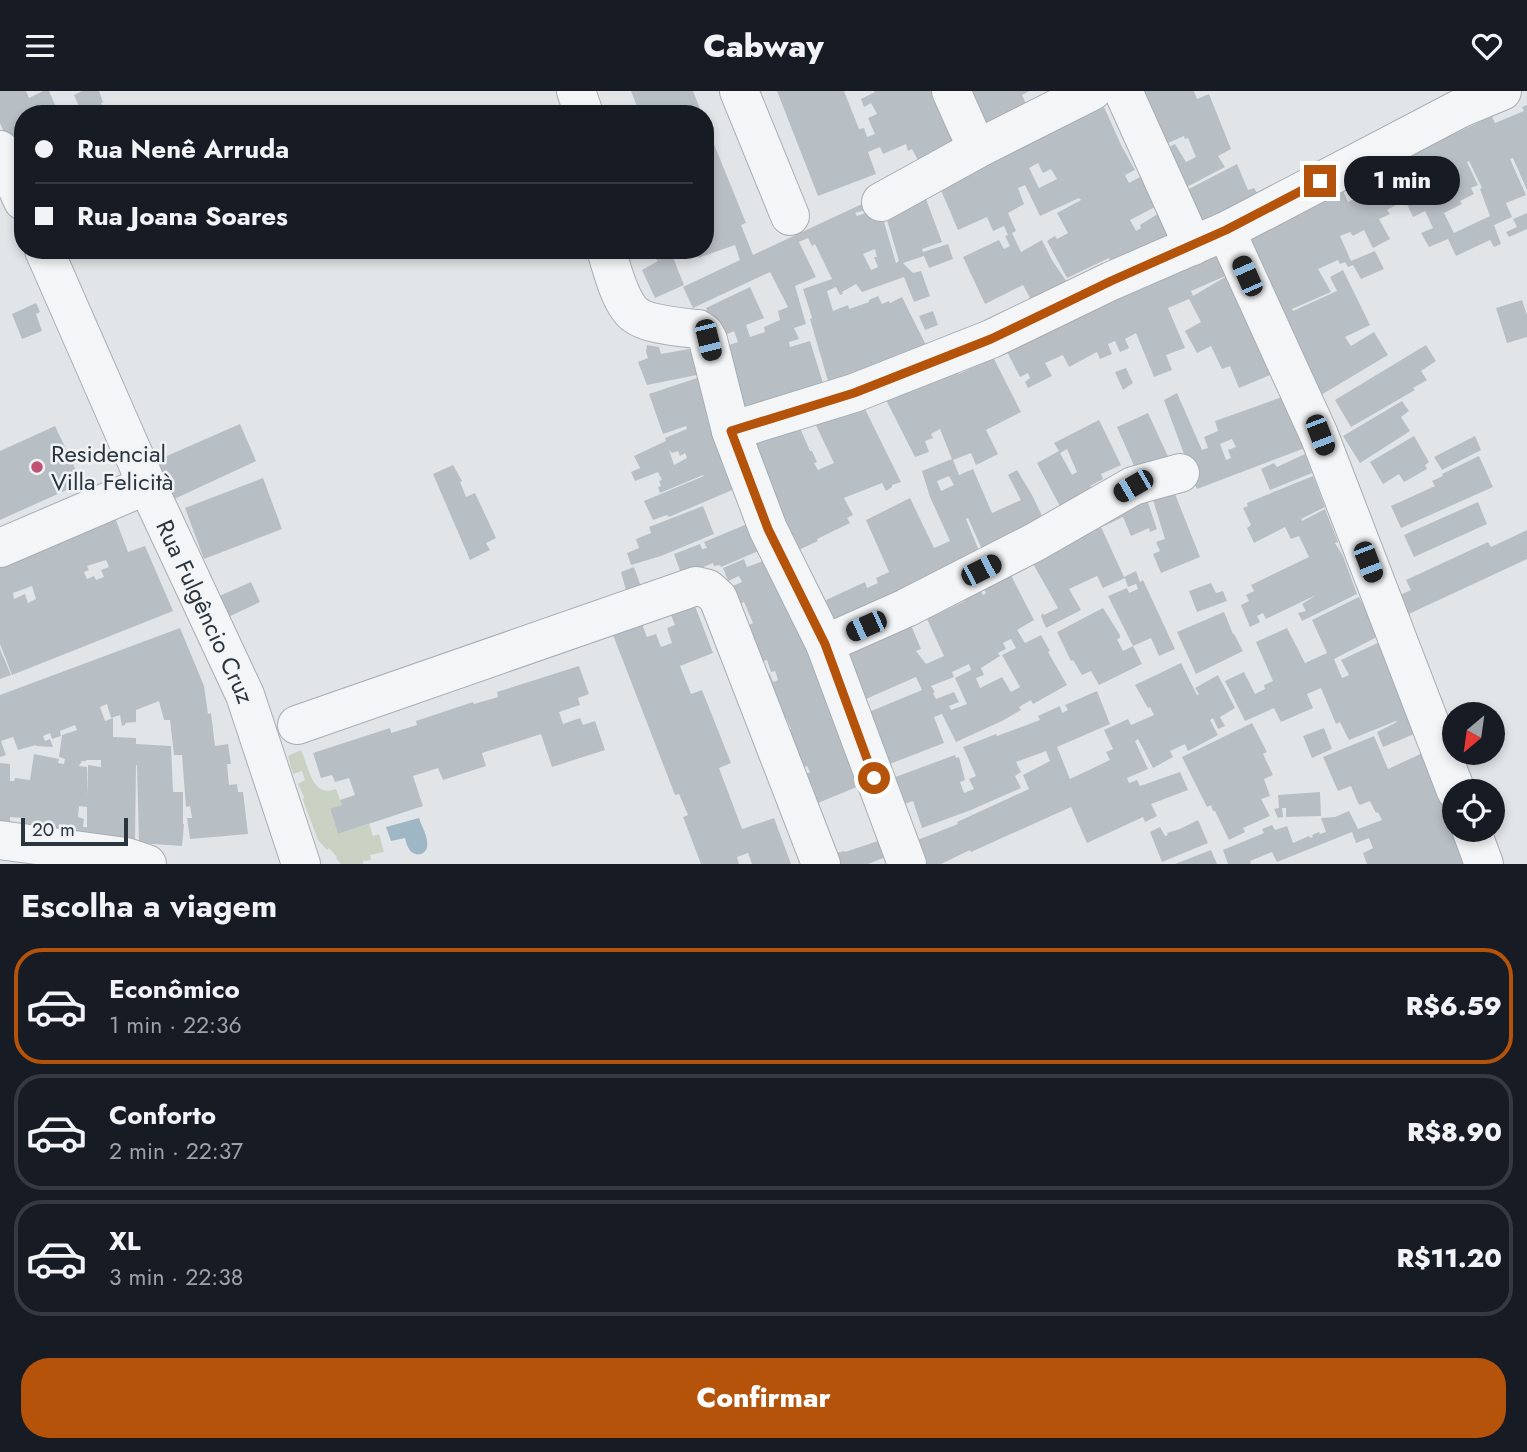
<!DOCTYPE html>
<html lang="pt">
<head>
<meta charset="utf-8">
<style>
	body { margin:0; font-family:Jost,sans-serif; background:#20242c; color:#f1f3f6; height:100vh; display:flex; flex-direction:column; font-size:26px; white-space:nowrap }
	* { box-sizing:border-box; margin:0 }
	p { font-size:23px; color:#9ea1a6 }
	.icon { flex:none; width:38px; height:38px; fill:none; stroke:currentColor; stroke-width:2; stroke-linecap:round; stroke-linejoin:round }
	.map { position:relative; height:773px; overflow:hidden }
	.sheet { display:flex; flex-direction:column; background:#171b24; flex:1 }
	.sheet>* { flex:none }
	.banner { position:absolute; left:14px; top:14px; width:700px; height:154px; border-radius:28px; box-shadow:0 4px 10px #0003; display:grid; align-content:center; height:154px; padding:0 21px; background:#171b24 }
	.needle { width:46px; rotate:209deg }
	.controls { position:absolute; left:1442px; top:611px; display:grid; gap:14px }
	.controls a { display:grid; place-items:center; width:63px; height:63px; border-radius:50%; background:#171b24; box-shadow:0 4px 10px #0003; font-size:35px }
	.scale { position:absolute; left:21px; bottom:18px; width:107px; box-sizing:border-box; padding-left:7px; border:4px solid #2b353e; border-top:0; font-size:19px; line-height:24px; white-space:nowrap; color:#2b353e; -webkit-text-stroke:5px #f0f3f6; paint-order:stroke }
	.end { position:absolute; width:32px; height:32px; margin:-16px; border:9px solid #b45309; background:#fff; box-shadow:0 0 0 4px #fff }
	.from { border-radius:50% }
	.bubble { position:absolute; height:49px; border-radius:24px; background:#171b24; box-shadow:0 4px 10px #0003; font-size:23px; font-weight:800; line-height:49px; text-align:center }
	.car { position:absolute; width:21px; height:42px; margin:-21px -10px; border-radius:9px; box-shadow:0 0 5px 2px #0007; background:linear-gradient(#222 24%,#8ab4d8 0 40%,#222 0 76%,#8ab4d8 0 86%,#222 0) }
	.banner b { display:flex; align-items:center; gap:24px; height:66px; font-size:26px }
	.banner b+b { border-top:2px solid #363941 }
	.banner i { width:18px; height:18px; background:#f1f3f6 }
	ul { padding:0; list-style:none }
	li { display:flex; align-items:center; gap:21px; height:116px; margin:0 14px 10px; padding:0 7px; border:4px solid #363941; border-radius:28px }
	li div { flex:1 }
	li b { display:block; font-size:26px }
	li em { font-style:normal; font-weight:800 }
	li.selected { border-color:#b45309 }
	li>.icon { width:63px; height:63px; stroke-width:1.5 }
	h2 { padding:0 21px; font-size:32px; line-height:84px }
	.cta { display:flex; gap:14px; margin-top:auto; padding:14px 21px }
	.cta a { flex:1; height:80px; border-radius:28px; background:#b45309; color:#fff; font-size:28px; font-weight:800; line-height:80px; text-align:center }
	header { display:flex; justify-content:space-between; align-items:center; height:91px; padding:0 21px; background:#171b24; font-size:32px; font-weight:800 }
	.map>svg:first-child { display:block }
	.green { fill:#c9d1c3 }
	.water { fill:#9fb7c4 }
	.building { fill:#b8bfc4; fill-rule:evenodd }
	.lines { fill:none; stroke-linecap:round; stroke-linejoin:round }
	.minor-casing { stroke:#a7adb2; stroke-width:40 }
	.minor { stroke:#f3f5f7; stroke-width:38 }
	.route { stroke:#b45309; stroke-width:9 }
	.poi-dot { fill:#c05274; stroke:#f0f3f6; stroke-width:2.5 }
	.labels { text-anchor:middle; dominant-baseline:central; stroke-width:5; stroke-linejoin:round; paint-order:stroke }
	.poi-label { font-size:24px; fill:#2b353e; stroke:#f0f3f6; text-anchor:start }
	.street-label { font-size:24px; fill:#2b353e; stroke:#f0f3f6 }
</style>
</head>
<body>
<header><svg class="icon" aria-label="menu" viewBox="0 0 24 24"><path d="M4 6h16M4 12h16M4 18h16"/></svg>Cabway<svg class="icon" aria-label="heart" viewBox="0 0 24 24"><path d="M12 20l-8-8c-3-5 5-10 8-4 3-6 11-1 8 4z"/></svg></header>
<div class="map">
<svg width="1527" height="773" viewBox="0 0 1527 773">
	<rect width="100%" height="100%" fill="#e1e5e8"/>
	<path class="green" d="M301,659C309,677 312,707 336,698L342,714L330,719L338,743L369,733L373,745L379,743L384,761L370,764L371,769L363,770V773H341L336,767L337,766L329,757L327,759L318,749L303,709L304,706L298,693L305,689L302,680L293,683L288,665Z"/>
	<path class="water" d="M419,727C421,734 429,747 427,756C425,765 414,766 409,758C407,755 406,751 405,747L391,750L386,736Z"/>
	<g class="building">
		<path d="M0,0H26L29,7L43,0H49L59,23H23V71L18,73L0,32Z"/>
		<path d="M82,0H99L103,11L101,12L104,18L92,23H82L74,4Z"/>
		<path d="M631,0H693L702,23H640Z"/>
		<path d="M777,0H844L859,38L864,37L867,46L875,43L868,27L877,23L871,12L864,16L861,8L875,1L874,0H941L966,61L925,82L912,58L908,60L906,53L883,63L880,56L868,61L876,83L818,105Z"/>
		<path d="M968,0H1029L1022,4L1032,25L980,49Z"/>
		<path d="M1132,0H1194L1197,8L1209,3L1231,58L1218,65L1225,76L1177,101L1156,62L1175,53L1186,71L1196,66L1188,47L1185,48L1184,45L1150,60Z"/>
		<path d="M1100,7L1122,56L1135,79L1125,84L1129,92L1140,86L1157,115L1130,129L1135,138L1136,140L1141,137L1140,134L1164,119L1177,145L1114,176L1109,167L1067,187L1047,150L1055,145L1057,148L1068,142L1057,122L1081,109L1079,107L1040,125L1025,94L1018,97L1024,113L1008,122L1016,140L1012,142L1021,161L1042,149L1052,169L1071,197L1035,216L1023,194L985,213L963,166L999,149L1004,158L1010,155L1005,145L1008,144L1004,135L993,140L987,126L958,139L937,90ZM1038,72L1043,82L1051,78L1057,88L1039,97L1029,77Z"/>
		<path d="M1527,14V99L1513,67L1510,68L1526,104L1506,112L1512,126L1494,134L1501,153L1494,156L1490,149L1456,165L1448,148L1429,156L1421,142L1433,137L1425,120L1413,126L1405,109L1387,119L1390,123L1379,128L1390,148L1373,157L1364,139L1353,145L1350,141L1340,145L1351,170L1375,160L1384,178L1361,188L1353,174L1348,176L1345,171L1340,173L1338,169L1318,178L1331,201L1292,218L1293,220L1337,200L1330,186L1343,179L1370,234L1345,246L1351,255L1374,241L1388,264L1321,304L1296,264L1303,262L1294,242L1288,245L1241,150L1340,93L1348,111L1365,102L1357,87L1385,71L1394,88L1403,84L1394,66L1450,34L1454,43L1492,25L1495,32L1524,20L1522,16ZM1469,70L1482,97L1480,98L1490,125L1454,142L1444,122L1462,113L1460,110L1474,103L1471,97L1478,94L1467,71Z"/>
		<path d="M705,31L746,132L741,134L753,164L862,113L865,119L855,122L857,125L880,117L896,172L899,170L885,122L923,100L942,151L922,158L923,161L948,153L953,168L929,177L924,165L903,172L913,182L921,180L930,205L914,211L904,186L862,201L856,193L842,201L843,203L840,204L836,196L827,200L833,220L848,214L849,218L869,211V209L878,205L882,213L889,210L890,212L902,206L927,256L854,289L850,280L855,297L738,328L717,258L738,251L734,240L717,248L706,217L750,196L764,227L746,234L750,246L765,241L764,236L780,229L778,220L788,216L770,181L693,217L683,196L740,169L735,154L698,167L695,159H705ZM808,147L812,155L815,153L832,188L803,198L812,227L810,228L828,290L823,292L810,250L790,256L789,251L799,248L794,237L806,233L795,195L816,186L799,151ZM875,158L877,166H874L878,176L871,179L863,163Z"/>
		<path d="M1237,73L1248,99L1254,97L1262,110L1201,133L1185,100Z"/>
		<path d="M1527,122V138L1509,146L1506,141L1517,136L1513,128Z"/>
		<path d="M649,159H670L684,194L655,207L642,179L658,170Z"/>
		<path d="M1218,159L1230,183L1191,200L1193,205L1232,182L1244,205L1247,203L1273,256L1271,257L1280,280L1239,297L1230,275L1222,278L1211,255L1197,262L1185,240L1201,231L1189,208L1168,217L1185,257L1166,264L1172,279L1154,286L1136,242L1125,248L1129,257L1120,261L1115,250L1108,253L1112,263L1100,268L1097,261L1069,276L1063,264L1045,272L1052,285L1028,297L1025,291L1030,287L1028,282L1020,286L1005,257L1119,199L1117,197Z"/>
		<path d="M1522,209L1527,224V246L1507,252L1496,217Z"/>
		<path d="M36,212L40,221L36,223L42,240L22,248L12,223Z"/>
		<path d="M933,220L938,234L925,239L919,225Z"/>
		<path d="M647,254L659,256L661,263L689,258L702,283L647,294L638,271L648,267L646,261Z"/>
		<path d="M1426,254L1436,270L1421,280L1427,289L1413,297L1415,299L1351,336L1335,309Z"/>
		<path d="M993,266L1021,321L986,339L998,363L976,374L971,362L953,369L959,384L973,378L992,422L1021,409L1008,384L1017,379L1032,404L1046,433L985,465L968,427L966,428L982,467L839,538L832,522L830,523L827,518L829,517L826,509L865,491L867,497L878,492L876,487L889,481L866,429L910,407L934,457L950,450L930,406L922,380L952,368L940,338L931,343L933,347L925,350L929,361L915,366L882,301L956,277L959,283ZM949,385L954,394L941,400L937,390Z"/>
		<path d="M1126,277L1133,292L1123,299L1115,281Z"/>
		<path d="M706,284L719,323L707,328L737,397L669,426L667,424L653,429L644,410L704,385L703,384L660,402L658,396L661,395L659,390L662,389L658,381L635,390L631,381L640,377L634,365L666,350L665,347L687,338L686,335L663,343L649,303ZM669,359L672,362L678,360L680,365L685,362L687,367L674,374Z"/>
		<path d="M1177,302L1202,359L1208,357L1204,346L1218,340L1215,330L1285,305L1305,357L1197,398L1164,309ZM1232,348L1236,356L1228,359L1231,367L1226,369L1220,353Z"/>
		<path d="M861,310L901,391L892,394V396L886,400L882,392L844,407L853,424L847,427L850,432L817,448L818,450L794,461L745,355L800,337L810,360H812L817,371L814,372L818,379L834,372L814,330Z"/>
		<path d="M1402,310L1409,320L1401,326L1410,340L1360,372L1343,345Z"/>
		<path d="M1148,322L1171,372L1139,386L1117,336Z"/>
		<path d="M1099,329L1121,374L1101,383L1103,388L1090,395L1096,404L1063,421L1037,372L1059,360L1054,352ZM1067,358L1077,381L1072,384L1060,362Z"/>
		<path d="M240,333L256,370L170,410L153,371Z"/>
		<path d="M55,335L82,392L0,429V360Z"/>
		<path d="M1414,345L1429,371L1425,374L1427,378L1404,391L1399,383L1383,393L1370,371Z"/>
		<path d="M1475,345L1481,359L1442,379L1434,366Z"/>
		<path d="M1305,363L1312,382L1270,399L1261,378L1274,372L1277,376Z"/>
		<path d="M1479,365L1493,396L1401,437L1391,415L1435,395L1432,390L1443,385L1442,383Z"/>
		<path d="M453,374L462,390L460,391L466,406L475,402L496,447L486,452L490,459L470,469L433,383Z"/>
		<path d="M1313,385L1325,416L1301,428L1302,430L1325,418L1338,451L1335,452L1343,465L1357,503L1302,530L1298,522L1306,520L1302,513L1316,504L1266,528L1263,522L1257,525L1260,531L1250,536L1241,514L1249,510L1246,504L1254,500L1251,494L1309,466L1299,445L1291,448L1285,436L1254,452L1247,437L1251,434L1243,417L1248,415L1247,412Z"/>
		<path d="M263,387L282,438L204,468L185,417Z"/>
		<path d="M1171,393L1200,466L1161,482L1153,463L1160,460L1156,451L1165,448L1151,402Z"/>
		<path d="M1145,403L1157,438L1150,441L1149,437L1131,445L1123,426L1102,436L1096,424Z"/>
		<path d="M1478,411L1487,433L1414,466L1404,444Z"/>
		<path d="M703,415L714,443L661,465L631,474L627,462L639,457L636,448L651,442L649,436Z"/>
		<path d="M114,424L128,461L145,455L173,520L12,584L0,553V468ZM106,469L109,476L101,479L104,486L96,489L94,485L87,488L84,481L89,479L87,475ZM32,495L36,508L28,512L25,503L14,508L13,502Z"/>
		<path d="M752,431L763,458L721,476L720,474L714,475L713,472L682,485L674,463L700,453L702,458L707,457L704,451Z"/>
		<path d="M1096,436H1101L1124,486L1136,480L1140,491L1143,489L1175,558L1159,565L1151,547L1133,555L1108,505L1127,497L1129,502L1138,498L1136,493L1128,496L1125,487L1103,497L1097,485L1069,498L1081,519L1046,537L1041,525L1043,522L1044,524L1058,517L1027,462Z"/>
		<path d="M1527,439V468L1398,528L1400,504L1411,499L1406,489L1488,451L1491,456Z"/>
		<path d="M744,468L747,476L769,468L864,693L813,714L808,702L814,699L811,693L806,695L802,685L810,681L807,675L805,676L786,640L791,638L786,627L780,630L763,585L770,583L773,591L778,589L775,580L771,581L767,569L758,572L745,536L753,532L744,511L738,514L730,496L742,491L739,485L728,490L723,477Z"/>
		<path d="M1005,473L1034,529L1017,539L1025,552L1041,544L1050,560L1048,561L1067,594L1033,613L1031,609L1019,616L1021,619L1002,630L956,651L942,623L934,626L944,652L882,676L869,621L922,599L916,586L866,608L835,567L911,534L921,558L916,560L926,573L944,565L927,528L965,510L959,500L977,492L983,504L986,502L979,488ZM1011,548L1016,557L1002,564L1020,596L1011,601L1002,586L980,597L976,587L984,584L981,577L1000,565L998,562L1006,558L1003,552ZM969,573L971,579L955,587L967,613L951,619L949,615L959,611L954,601L936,608L933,602L935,601L931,595L954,586L952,581Z"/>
		<path d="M634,476L642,498L627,503L621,481Z"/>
		<path d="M251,491L260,511L226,527L217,506Z"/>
		<path d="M1211,492L1216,502L1223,500L1227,510L1197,521L1189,500Z"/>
		<path d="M1359,506L1379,545L1334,568L1342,587L1349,584L1341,569L1382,550L1419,641L1383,656L1377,641L1397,631L1396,630L1349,649L1340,631L1336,633L1321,597L1307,603L1313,617L1281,631L1274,617L1245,630L1225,590L1244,581L1255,603L1265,598L1264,594L1273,590L1256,551L1287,537L1305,572L1327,562L1312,529Z"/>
		<path d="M695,515L713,562L680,575L691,603L702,599L731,672L719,677L742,738L774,727L791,773H752L748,762L737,766L739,773H701L683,726L688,724L679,703L675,704L613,544L642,533L647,546L656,543L661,556L672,552L667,537L675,534L671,524Z"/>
		<path d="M1103,517L1120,544V547L1117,548L1123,560L1133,555L1142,573L1099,594L1091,580L1082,584L1073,569L1071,570L1057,541Z"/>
		<path d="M1224,521L1233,543H1234L1243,560L1196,583L1177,541Z"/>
		<path d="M180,537L204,595L208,623L211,622L215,655L228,653L231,673H227L229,694L237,693L238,701H243L248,743L190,748L187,727H192L190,715L186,716L182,664H174L170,629H164L159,610L136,619V631L125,632V634L122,635L120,624L111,627L107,613L100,616L105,630L113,627V646L136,647V653L171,655L173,701H183V733H184L182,755L139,752L137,674H136L135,752L49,741V736L24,733V727L10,726V732L0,731V672L10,673V690H14L15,687L30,689L34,663L59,668L58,672L64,673L65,668L59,666L62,644L77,639L75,634L60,640L61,645L52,648L50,642L43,645L45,650L50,648L53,656L36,655V654L18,659L13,646L1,650L6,664L0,666V604ZM86,669H101V676L88,674V705L87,676L79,675L82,670H86ZM79,715L87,716V736H83L84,728L78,726Z"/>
		<path d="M0,558L11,584L0,588Z"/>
		<path d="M1181,572L1197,604L1199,603L1195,597L1218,584L1235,617L1220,626L1225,635L1218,638L1213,627L1210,629L1218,644L1188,660L1185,653L1170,660L1173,666L1153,677L1138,648L1135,650L1148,678L1127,687L1129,692L1137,689L1140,695L1180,681L1188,699L1151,713L1157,725L1145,731L1143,726L1087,752L1071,716L971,761L970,759L941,773H925L915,750L958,733L957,731L1029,698L1023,684L1050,670L1046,660L1016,671L1021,681L1015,685L1021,697L971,719L922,737L913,710L899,715L890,688L955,664L956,667L959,666L965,689L960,691L964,702L974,698L969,688L976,685L963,656L996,643L997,645L1040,629L1038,625L1060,615L1062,622L1068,619L1065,614L1097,600L1110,633L1057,656L1070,688L1110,669L1106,661L1113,658L1104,639L1128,628L1131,634L1154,624L1150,616L1148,617L1135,594Z"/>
		<path d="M579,575L589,603L578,607L580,614L559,621L563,633L580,627L583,634L595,630L605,659L552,676L541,643L482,662L486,675L443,689L438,677L413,685L423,715L338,743L330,718L342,714L340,709L355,704L349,687L335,691L332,684L321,687L313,662L390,637L391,642L417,634L416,630L473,611L474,613L498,606L497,601Z"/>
		<path d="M1252,632L1267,661L1263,663L1273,684L1264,688L1270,705L1261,708L1270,725L1243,737L1245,741L1229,749L1215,720H1213L1211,714L1207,716L1182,666Z"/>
		<path d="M1324,637L1332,658L1312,667L1303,645Z"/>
		<path d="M1374,645L1388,678L1427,660L1451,719L1444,722L1452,737L1454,736L1465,773H1367L1363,762L1373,757L1369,747L1356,752L1352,741L1277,771L1272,761L1250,770L1251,773H1228L1223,759L1264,742L1262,738L1272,734L1275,739L1287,735L1293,752L1309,745L1310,747L1313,746L1312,744L1319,741L1320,743L1326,741L1321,727L1335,726L1349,720L1358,738L1382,729L1378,721L1376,722L1370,710L1360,714L1358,712L1351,695L1338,700L1323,666Z"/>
		<path d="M1320,701L1321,725L1286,726V717H1282L1283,726L1278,727L1274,718L1279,717L1278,704Z"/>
		<path d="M1198,729L1208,752L1162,771L1150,741L1160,736L1165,745L1168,744L1167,742L1180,738Z"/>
		<path d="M881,749L886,766L868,773H836L832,763L844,760L845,761Z"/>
		<path d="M1211,759L1217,773H1175Z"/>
	</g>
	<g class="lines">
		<defs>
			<g id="minor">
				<path d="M576,0L584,23"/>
				<path d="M739,0L790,125"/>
				<path d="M951,0L977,58"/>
				<path d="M1123,0L1193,155"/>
				<path d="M0,59L23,110"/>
				<path d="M881,111L977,58L1092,0"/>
				<path d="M1226,140L1319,344L1456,700"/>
				<path id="s1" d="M44,159L147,394L245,604L301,773"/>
				<path d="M606,159C612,177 618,205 631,220C643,234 680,236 698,238L704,242L708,249L731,340L768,438L825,553L907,773"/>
				<path d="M731,340L854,302L991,248L1111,190L1226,140L1461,17L1502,0"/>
				<path d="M0,457L147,394"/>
				<path d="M825,553L906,517L1035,451L1133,395L1180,382"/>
				<path d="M297,634L696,495L708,498L718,507L821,773"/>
				<path d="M1471,738L1484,773"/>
				<path d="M0,749L126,766L147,773"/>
			</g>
		</defs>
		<use href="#minor" class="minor-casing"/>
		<use href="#minor" class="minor"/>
	</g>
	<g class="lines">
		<path class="route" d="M874,687L825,553L768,438L731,340L854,302L991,248L1111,190L1226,139L1320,90"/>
	</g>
	<circle class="poi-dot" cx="37" cy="376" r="7"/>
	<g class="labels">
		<g class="poi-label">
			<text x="51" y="362">Residencial<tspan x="51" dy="28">Villa Felicità</tspan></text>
		</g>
		<g class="street-label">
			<text stroke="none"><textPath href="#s1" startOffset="396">Rua Fulgêncio Cruz</textPath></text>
		</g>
	</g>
</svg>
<div class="controls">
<a><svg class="needle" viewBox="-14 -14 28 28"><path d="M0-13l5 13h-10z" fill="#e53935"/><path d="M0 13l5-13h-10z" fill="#9ea1a6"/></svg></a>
<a><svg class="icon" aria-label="locate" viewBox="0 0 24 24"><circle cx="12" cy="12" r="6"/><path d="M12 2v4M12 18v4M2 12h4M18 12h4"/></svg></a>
</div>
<div class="scale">20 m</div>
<i class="end from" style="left:874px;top:687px"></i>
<i class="end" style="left:1320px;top:90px"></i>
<div class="bubble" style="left:1344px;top:65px;width:116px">1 min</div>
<i class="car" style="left:1247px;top:185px;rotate:336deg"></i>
<i class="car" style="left:708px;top:249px;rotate:166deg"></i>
<i class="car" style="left:1320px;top:344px;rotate:159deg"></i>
<i class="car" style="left:1133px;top:395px;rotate:240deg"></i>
<i class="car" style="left:1368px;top:471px;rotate:159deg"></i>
<i class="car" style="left:981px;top:479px;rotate:63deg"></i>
<i class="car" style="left:866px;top:535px;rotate:246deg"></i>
<div class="banner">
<b><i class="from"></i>Rua Nenê Arruda</b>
<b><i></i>Rua Joana Soares</b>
</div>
</div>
<section class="sheet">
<h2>Escolha a viagem</h2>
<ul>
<li class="selected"><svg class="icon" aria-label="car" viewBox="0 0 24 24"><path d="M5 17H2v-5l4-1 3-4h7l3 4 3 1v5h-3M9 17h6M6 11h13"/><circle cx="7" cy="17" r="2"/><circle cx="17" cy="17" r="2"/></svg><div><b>Econômico</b><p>1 min · 22:36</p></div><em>R$6.59</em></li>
<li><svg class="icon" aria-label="car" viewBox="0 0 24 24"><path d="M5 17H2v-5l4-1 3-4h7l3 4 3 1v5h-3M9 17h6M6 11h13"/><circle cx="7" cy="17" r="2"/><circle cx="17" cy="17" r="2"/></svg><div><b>Conforto</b><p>2 min · 22:37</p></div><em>R$8.90</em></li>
<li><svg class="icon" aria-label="car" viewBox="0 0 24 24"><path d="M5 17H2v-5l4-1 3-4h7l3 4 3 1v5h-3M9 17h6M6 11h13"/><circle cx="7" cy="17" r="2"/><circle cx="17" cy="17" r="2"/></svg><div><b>XL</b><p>3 min · 22:38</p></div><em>R$11.20</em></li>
</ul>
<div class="cta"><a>Confirmar</a></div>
</section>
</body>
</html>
